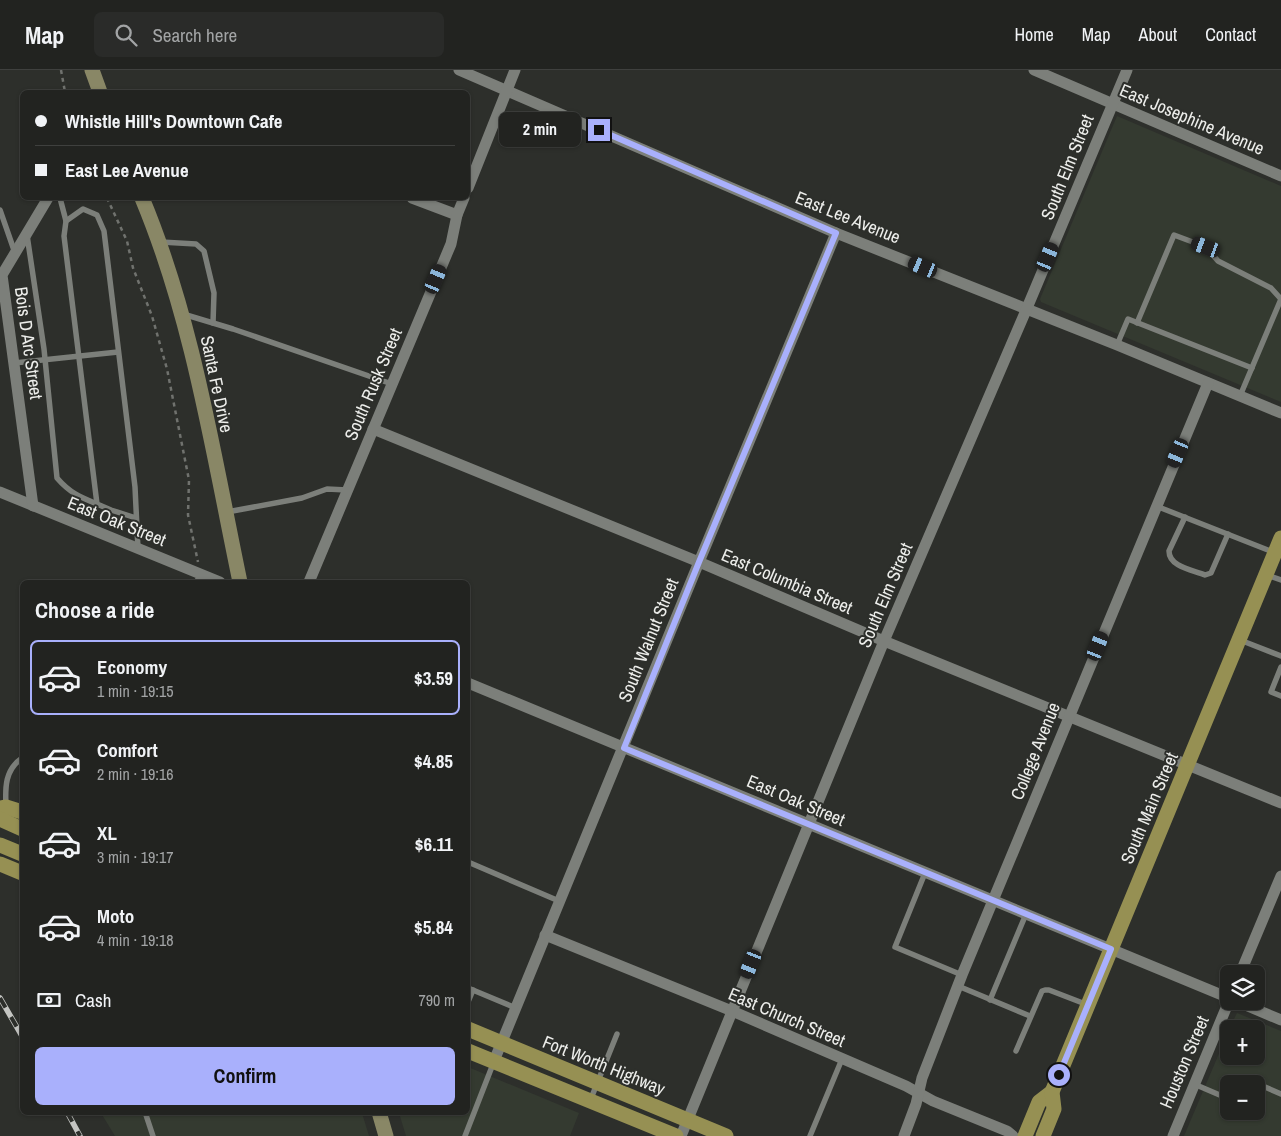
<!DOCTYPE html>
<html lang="en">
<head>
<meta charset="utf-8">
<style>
	body { margin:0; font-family:"Archivo Narrow",sans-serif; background:#2a2b29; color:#f1f3f6; height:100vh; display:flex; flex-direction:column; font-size:19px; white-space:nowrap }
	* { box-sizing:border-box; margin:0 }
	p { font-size:16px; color:#a2a4a5 }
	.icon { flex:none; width:28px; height:28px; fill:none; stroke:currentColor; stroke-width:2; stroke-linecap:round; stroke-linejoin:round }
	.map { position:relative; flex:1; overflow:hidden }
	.details { position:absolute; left:20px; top:510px; width:450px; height:535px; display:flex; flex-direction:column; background:#222320; border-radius:8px; box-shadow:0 1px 4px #0004,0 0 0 1px #3f403e }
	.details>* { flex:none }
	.top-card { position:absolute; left:20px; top:20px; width:450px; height:110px; border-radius:8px; box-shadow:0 1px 4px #0004,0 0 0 1px #3f403e; display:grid; align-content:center; height:110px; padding:0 15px; background:#222320 }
	.buttons { position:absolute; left:1220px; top:895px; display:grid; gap:10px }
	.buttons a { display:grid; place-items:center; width:45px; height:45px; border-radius:8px; background:#222320; box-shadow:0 1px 4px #0004,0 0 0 1px #3f403e; font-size:25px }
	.end { position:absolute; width:22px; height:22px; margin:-11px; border:6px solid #a9b0fc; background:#111; box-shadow:0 0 0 2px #111 }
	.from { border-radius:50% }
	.bubble { position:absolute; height:35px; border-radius:8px; background:#222320; box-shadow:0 1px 4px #0004,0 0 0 1px #3f403e; font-size:16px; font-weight:700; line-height:35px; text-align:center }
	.car { position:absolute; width:15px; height:30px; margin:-15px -8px; border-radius:6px; box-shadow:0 0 4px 1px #0007; background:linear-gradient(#222 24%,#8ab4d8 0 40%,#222 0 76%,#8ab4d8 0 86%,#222 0) }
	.top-card b { display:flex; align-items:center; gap:18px; height:48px; font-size:19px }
	.top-card b+b { border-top:1px solid #3f403e }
	.top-card i { width:12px; height:12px; background:#f1f3f6 }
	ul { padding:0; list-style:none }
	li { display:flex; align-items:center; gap:15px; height:75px; margin:0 10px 8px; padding:0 5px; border:2px solid transparent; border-radius:8px }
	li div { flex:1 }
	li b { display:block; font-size:19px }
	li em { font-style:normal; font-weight:700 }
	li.current { border-color:#a9b0fc }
	li>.icon { width:45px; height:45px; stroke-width:1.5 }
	h2 { padding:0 15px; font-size:22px; line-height:60px }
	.pay { display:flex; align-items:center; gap:12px; height:55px; padding:0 15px; font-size:19px }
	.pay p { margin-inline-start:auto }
	.action { display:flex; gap:10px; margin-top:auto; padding:10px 15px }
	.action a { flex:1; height:58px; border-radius:8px; background:#a9b0fc; color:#111; font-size:20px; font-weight:700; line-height:58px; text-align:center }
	header { display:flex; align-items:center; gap:30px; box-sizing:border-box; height:70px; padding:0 25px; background:#222320; border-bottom:1px solid #3f403e }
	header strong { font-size:24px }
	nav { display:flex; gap:28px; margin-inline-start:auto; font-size:18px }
	.search { width:350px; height:45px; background:#2a2b29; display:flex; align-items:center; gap:12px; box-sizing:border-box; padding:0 18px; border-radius:8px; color:#a2a4a5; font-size:19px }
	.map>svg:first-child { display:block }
	.built { fill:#343a30; fill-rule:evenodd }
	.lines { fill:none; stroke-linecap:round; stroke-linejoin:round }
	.path { stroke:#70726e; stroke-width:2.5; stroke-dasharray:4 4; stroke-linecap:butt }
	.lane { stroke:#7c7f7a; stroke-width:5.5 }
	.street { stroke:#7c7f7a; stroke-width:11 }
	.secondary { stroke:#898766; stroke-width:15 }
	.primary { stroke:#969053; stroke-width:15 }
	.rail-casing { stroke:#c4c5c2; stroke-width:5.5 }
	.rail { stroke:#2d2f2b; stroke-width:4; stroke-dasharray:11; stroke-linecap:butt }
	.route { stroke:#a9b0fc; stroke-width:6 }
	.labels { text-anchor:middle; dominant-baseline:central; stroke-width:4; stroke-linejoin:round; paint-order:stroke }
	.street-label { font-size:18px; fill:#edeeeb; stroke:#2d2f2b }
</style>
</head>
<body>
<header>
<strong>Map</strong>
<div class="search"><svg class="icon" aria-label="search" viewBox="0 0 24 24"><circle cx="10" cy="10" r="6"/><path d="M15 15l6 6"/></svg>Search here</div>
<nav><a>Home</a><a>Map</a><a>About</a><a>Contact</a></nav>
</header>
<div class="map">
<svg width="1281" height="1066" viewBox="0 0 1281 1066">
	<rect width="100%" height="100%" fill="#2d2f2b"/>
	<g class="built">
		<path d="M1117,46L1281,116V332L1041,232L1040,229Z"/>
		<path d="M1237,943L1281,961V1066H1184L1229,960V986H1256V959H1229ZM1229,1014H1256V1041H1229Z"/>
		<path d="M468,997L579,1043L570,1066H406L399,1043L468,1042Z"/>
		<path d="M101,1043H362L369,1066H115Z"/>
	</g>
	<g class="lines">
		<g class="path">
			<path d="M61,0L65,22"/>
			<path d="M107,128L127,171L133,198L152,246L167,299L189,410L188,445L198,492"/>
		</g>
		<g class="lane">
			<path d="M60,128L66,151"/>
			<path d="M0,140L15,183"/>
			<path d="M27,165L44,279L57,408C70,423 80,427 97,434"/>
			<path d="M161,172L196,174L204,181L214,223L213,253"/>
			<path d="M183,244L233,259L392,314"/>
			<path d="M1137,253L1174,165L1206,177L1218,191L1271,218L1280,228"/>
			<path d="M1117,275L1128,249L1252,298"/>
			<path d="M14,293L118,282"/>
			<path d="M1240,326L1281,229"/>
			<path d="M1156,436L1273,482"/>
			<path d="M227,442L302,428L327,419L347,420"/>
			<path d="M1185,447L1169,481C1169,497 1193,500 1205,505L1211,503L1228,464"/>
			<path d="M136,448L111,440L97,434L64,166L66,151L83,139L97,145L104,161L135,417L138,479"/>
			<path d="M1267,505L1281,510"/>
			<path d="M196,512L201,505"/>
			<path d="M1240,570L1281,586"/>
			<path d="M1281,597L1271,622L1281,626"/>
			<path d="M6,737C5,717 5,700 22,688"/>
			<path d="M468,792L559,831"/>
			<path d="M925,803L895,877L962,905"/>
			<path d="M958,916L1030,946"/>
			<path d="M468,918L516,938"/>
			<path d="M990,930L1026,844"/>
			<path d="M468,932L473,920"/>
			<path d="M1016,981L1042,921L1045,920H1049L1088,935"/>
			<path d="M1194,1014L1229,1029"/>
			<path d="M1256,1019L1265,1017L1281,1024"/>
			<path d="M590,1031L617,964"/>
			<path d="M145,1042L153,1066"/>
			<path d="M465,1066L493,994"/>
			<path d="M810,1066L842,989"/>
		</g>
		<g class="street">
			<path d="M459,0L836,163L1117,275L1281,343"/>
			<path d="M1034,0L1281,106"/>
			<path d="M468,118L515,0"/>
			<path d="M412,128L457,145"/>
			<path d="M373,359L699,492L884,571L1281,733"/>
			<path d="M0,422L220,512"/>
			<path d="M33,436L2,205L48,128"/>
			<path d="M309,512L451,174L457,145L464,128"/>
			<path d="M468,613L1229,928"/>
			<path d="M545,865L732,941L906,1016L933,1031L1007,1061L1013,1066"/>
			<path d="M1240,904L1281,806"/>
			<path d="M1236,931L1281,950"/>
			<path d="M494,991L699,492L836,163"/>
			<path d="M681,1066L884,571L1027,238L1127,0"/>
			<path d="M904,1066L916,1034L922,1008L962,905L1208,313"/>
			<path d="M1173,1066L1229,931"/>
		</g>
		<g class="secondary">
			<path d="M92,0L100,22"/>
			<path d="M142,128C193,250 213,383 240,512"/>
			<path d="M379,1042L386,1066"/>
		</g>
		<g class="primary">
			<path d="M0,738L6,737L22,742"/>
			<path d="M0,749L22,759"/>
			<path d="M0,775L22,784"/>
			<path d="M0,794L22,803"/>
			<path d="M468,959L726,1066"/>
			<path d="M468,981L676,1066"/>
			<path d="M1025,1066L1039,1032L1052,1022"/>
			<path d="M1043,1066L1054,1039L1052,1022L1281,468"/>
		</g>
		<defs>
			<g id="rail">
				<path d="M0,928L22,966"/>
				<path d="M67,1042L80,1066"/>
			</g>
		</defs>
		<use href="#rail" class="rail-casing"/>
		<use href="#rail" class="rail"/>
	</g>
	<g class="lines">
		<path class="route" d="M599,60L836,163L699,492L624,678L1111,879L1059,1005"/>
	</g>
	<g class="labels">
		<g class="street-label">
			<text transform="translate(1192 49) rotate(23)">East Josephine Avenue</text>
			<text transform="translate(1067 97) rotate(-68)">South Elm Street</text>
			<text transform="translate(848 147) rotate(22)">East Lee Avenue</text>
			<text transform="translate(29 273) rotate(82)">Bois D Arc Street</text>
			<text transform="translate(217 314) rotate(78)">Santa Fe Drive</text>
			<text transform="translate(373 314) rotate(-67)">South Rusk Street</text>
			<text transform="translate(117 451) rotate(22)">East Oak Street</text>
			<text transform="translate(787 511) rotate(23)">East Columbia Street</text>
			<text transform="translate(885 525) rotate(-67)">South Elm Street</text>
			<text transform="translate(648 570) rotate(-68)">South Walnut Street</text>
			<text transform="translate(1035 681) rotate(-68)">College Avenue</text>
			<text transform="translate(796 730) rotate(23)">East Oak Street</text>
			<text transform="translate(1149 738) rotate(-67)">South Main Street</text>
			<text transform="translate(787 947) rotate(23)">East Church Street</text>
			<text transform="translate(1184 992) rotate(-67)">Houston Street</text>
			<text transform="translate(604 995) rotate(22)">Fort Worth Highway</text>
		</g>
	</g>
</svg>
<div class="buttons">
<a><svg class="icon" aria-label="layers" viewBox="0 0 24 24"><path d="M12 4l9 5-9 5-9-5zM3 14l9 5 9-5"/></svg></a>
<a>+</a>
<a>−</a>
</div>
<i class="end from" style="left:1059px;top:1005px"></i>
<i class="end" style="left:599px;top:60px"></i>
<div class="bubble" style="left:499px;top:42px;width:82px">2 min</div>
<i class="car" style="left:1206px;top:177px;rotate:290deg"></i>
<i class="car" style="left:1048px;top:187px;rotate:23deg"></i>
<i class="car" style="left:923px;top:197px;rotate:292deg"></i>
<i class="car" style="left:436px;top:209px;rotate:23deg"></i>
<i class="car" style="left:1178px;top:383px;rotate:203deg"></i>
<i class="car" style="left:1098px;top:576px;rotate:22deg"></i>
<i class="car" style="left:751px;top:894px;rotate:202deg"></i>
<div class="top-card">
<b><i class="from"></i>Whistle Hill's Downtown Cafe</b>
<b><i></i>East Lee Avenue</b>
</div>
<section class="details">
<h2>Choose a ride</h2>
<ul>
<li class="current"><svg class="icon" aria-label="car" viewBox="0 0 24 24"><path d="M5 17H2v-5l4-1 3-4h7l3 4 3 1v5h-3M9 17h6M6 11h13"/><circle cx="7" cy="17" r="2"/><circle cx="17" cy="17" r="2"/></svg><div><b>Economy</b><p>1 min · 19:15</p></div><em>$3.59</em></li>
<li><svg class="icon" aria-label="car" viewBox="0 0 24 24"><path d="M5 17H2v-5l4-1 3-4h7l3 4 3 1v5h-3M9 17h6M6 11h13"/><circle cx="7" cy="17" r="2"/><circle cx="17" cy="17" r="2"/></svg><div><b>Comfort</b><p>2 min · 19:16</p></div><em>$4.85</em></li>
<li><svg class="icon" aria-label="car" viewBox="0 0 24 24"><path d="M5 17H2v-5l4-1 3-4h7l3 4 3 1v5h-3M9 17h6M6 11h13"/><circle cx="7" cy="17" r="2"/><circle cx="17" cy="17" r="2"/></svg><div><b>XL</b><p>3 min · 19:17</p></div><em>$6.11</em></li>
<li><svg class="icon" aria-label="car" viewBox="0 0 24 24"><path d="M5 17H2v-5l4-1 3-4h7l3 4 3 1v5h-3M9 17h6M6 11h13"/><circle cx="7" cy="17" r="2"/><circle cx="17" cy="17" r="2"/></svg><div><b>Moto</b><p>4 min · 19:18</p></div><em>$5.84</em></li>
</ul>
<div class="pay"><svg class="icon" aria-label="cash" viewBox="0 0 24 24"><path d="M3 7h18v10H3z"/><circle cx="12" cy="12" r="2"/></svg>Cash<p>790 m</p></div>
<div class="action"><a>Confirm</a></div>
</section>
</div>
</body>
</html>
